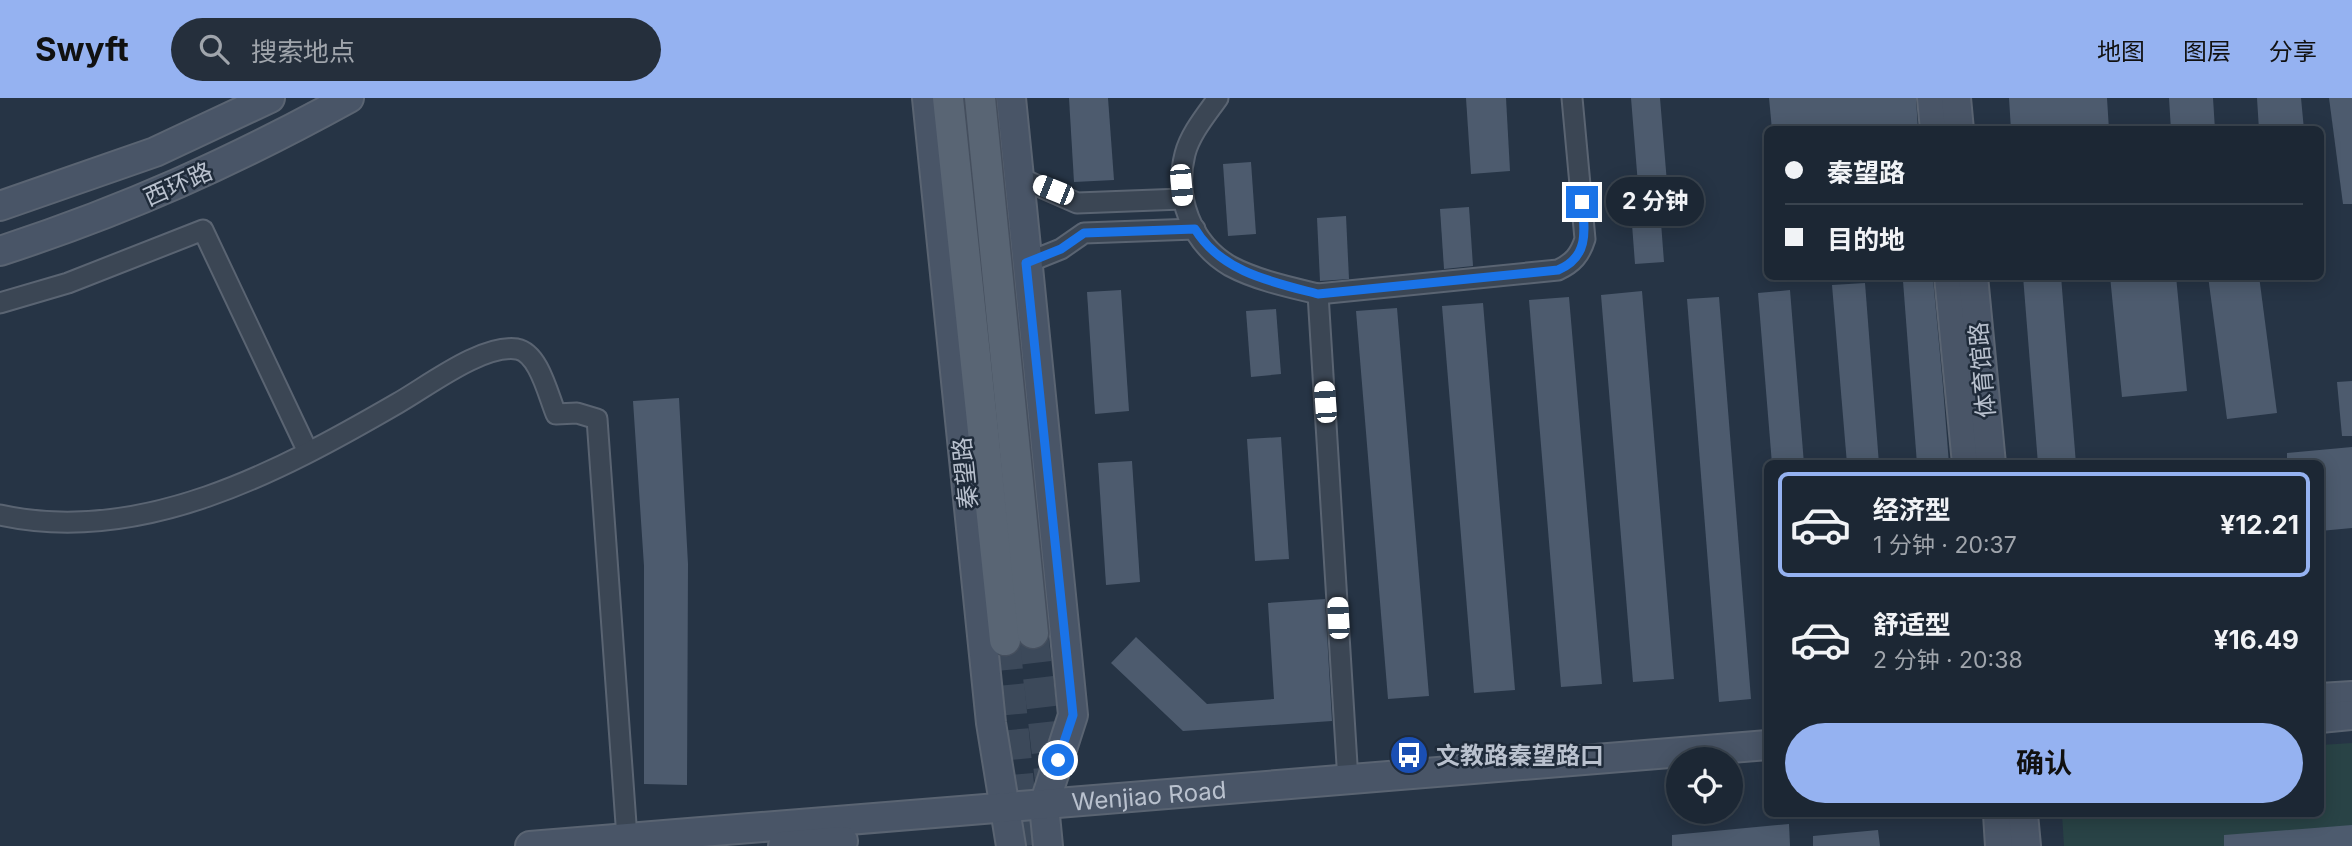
<!DOCTYPE html>
<html lang="zh">
<head>
<meta charset="utf-8">
<style>
	body { margin:0; font-family:Inter,"Noto Sans SC",sans-serif; background:#252f3c; color:#f1f3f6; height:100vh; display:flex; flex-direction:column; font-size:26px; white-space:nowrap }
	* { box-sizing:border-box; margin:0 }
	p { font-size:23px; color:#a0a5ac }
	.icon { flex:none; width:38px; height:38px; fill:none; stroke:currentColor; stroke-width:2; stroke-linecap:round; stroke-linejoin:round }
	.map { position:relative; flex:1; overflow:hidden }
	.drawer { position:absolute; left:1764px; top:362px; width:560px; height:357px; display:flex; flex-direction:column; background:#1c2734; border-radius:10px; box-shadow:0 4px 18px #0003,0 0 0 2px #3a444f }
	.drawer>* { flex:none }
	.top-card { position:absolute; left:1764px; top:28px; width:560px; height:154px; border-radius:10px; box-shadow:0 4px 18px #0003,0 0 0 2px #3a444f; display:grid; align-content:center; height:154px; padding:0 21px; background:#1c2734 }
	.buttons { position:absolute; left:1666px; top:649px; display:grid; gap:14px }
	.buttons a { display:grid; place-items:center; width:77px; height:77px; border-radius:50%; background:#1c2734; box-shadow:0 4px 18px #0003,0 0 0 2px #3a444f; font-size:35px }
	.end { position:absolute; width:32px; height:32px; margin:-16px; border:9px solid #1a73e8; background:#fff; box-shadow:0 0 0 4px #fff }
	.from { border-radius:50% }
	.bubble { position:absolute; height:49px; border-radius:24px; background:#1c2734; box-shadow:0 4px 18px #0003,0 0 0 2px #3a444f; font-size:23px; font-weight:700; line-height:49px; text-align:center }
	.car { position:absolute; width:21px; height:42px; margin:-21px -10px; border-radius:9px; box-shadow:0 0 5px 2px #0007; background:linear-gradient(#fff 24%,#345 0 40%,#fff 0 76%,#345 0 86%,#fff 0) }
	.top-card b { display:flex; align-items:center; gap:24px; height:66px; font-size:26px }
	.top-card b+b { border-top:2px solid #3a444f }
	.top-card i { width:18px; height:18px; background:#f1f3f6 }
	ul { padding:12px 0 0; list-style:none }
	li { display:flex; align-items:center; gap:21px; height:105px; margin:0 14px 10px; padding:0 7px; border:4px solid transparent; border-radius:10px }
	li div { flex:1 }
	li b { display:block; font-size:26px }
	li em { font-style:normal; font-weight:700 }
	li.selected { border-color:#95b2f1 }
	li>.icon { width:63px; height:63px; stroke-width:1.5 }
	.action { display:flex; gap:14px; margin-top:auto; padding:14px 21px }
	.action a { flex:1; height:80px; border-radius:42px; background:#95b2f1; color:#111; font-size:28px; font-weight:700; line-height:80px; text-align:center }
	header { display:flex; align-items:center; gap:42px; box-sizing:border-box; height:98px; padding:0 35px; background:#95b2f1; color:#111 }
	header strong { font-size:33px }
	nav { display:flex; gap:38px; margin-inline-start:auto; font-size:24px }
	.search { width:490px; height:63px; background:#252f3c; display:flex; align-items:center; gap:18px; box-sizing:border-box; padding:0 24px; border-radius:38px; color:#a0a5ac; font-size:26px }
	.map>svg:first-child { display:block }
	.green { fill:#294346 }
	.building { fill:#4d5b6e }
	.lines { fill:none; stroke-linecap:round; stroke-linejoin:round }
	.primary-tunnel { stroke:#3c495a; stroke-width:30; stroke-dasharray:30 15; stroke-linecap:butt }
	.street-casing { stroke:#5a6472; stroke-width:23 }
	.secondary-casing { stroke:#5a6472; stroke-width:32 }
	.primary-casing { stroke:#454f5e; stroke-width:33 }
	.street { stroke:#3b4654; stroke-width:19 }
	.secondary { stroke:#495567; stroke-width:28 }
	.primary { stroke:#596574; stroke-width:30 }
	.route { stroke:#1a73e8; stroke-width:9 }
	.labels { text-anchor:middle; dominant-baseline:central; stroke-width:5; stroke-linejoin:round; paint-order:stroke }
	.street-label { font-size:24px; fill:#b9c1ce; stroke:#1f2b3a }
	.poi-label { font-size:24px; font-weight:bold; fill:#b9c1ce; stroke:#1f2b3a; text-anchor:start }
</style>
</head>
<body>
<header>
<strong>Swyft</strong>
<div class="search"><svg class="icon" aria-label="search" viewBox="0 0 24 24"><circle cx="10" cy="10" r="6"/><path d="M15 15l6 6"/></svg>搜索地点</div>
<nav><a>地图</a><a>图层</a><a>分享</a></nav>
</header>
<div class="map">
<svg width="2352" height="748" viewBox="0 0 2352 748">
	<rect width="100%" height="100%" fill="#263445"/>
	<path class="green" d="M2352,645V748H2064L2062,716H2320L2321,647Z"/>
	<g class="building">
		<path d="M1069,0H1108L1114,82L1074,84Z"/>
		<path d="M1466,0H1506L1510,73L1471,76Z"/>
		<path d="M1631,0H1660L1668,97L1659,98L1664,164L1635,166L1630,100L1639,99Z"/>
		<path d="M1769,0H1916L1918,32H1772Z"/>
		<path d="M2009,0H2107L2109,32H2011Z"/>
		<path d="M2169,0H2213L2215,32H2171Z"/>
		<path d="M2257,0H2301L2304,32H2259Z"/>
		<path d="M2329,0H2352V106H2343Z"/>
		<path d="M1251,64L1256,136L1228,138L1223,66Z"/>
		<path d="M1469,109L1473,168L1444,171L1440,111Z"/>
		<path d="M1346,118L1349,181L1320,183L1317,120Z"/>
		<path d="M2023,178H2061L2076,366H2038Z"/>
		<path d="M2110,178H2176L2187,293L2122,299Z"/>
		<path d="M2208,178H2259L2277,315L2227,321Z"/>
		<path d="M1933,181L1943,289L1949,366H1917L1903,183Z"/>
		<path d="M1865,185L1879,366H1847L1832,187Z"/>
		<path d="M1121,192L1129,313L1095,316L1087,194Z"/>
		<path d="M1790,192L1804,366H1772L1758,195Z"/>
		<path d="M1642,193L1674,581L1633,584L1601,197Z"/>
		<path d="M1569,199L1602,586L1561,589L1529,202Z"/>
		<path d="M1719,199L1751,601L1719,604L1687,201Z"/>
		<path d="M1483,205L1515,592L1474,595L1442,208Z"/>
		<path d="M1397,210L1429,598L1388,601L1356,213Z"/>
		<path d="M1276,211L1281,276L1251,279L1246,213Z"/>
		<path d="M2352,283V338H2342L2337,284Z"/>
		<path d="M679,300L688,466L687,687L644,686V468L633,303Z"/>
		<path d="M1281,339L1289,461L1255,463L1247,341Z"/>
		<path d="M2352,349V430L2320,433V366H2287V355Z"/>
		<path d="M1132,363L1140,484L1106,487L1098,365Z"/>
		<path d="M1325,501L1332,623L1183,633L1111,565L1136,539L1207,606L1274,601L1268,505Z"/>
		<path d="M1789,726L1790,748H1672V737Z"/>
		<path d="M2352,727V748H2224V737Z"/>
		<path d="M1878,732L1880,748H1813V738Z"/>
	</g>
	<g class="lines">
		<g class="primary-tunnel">
			<path d="M1033,535L1051,692"/>
			<path d="M1005,542L1025,748"/>
		</g>
		<defs>
			<g id="street">
				<path d="M1218,0C1206,17 1190,36 1185,56C1174,99 1191,145 1230,168C1256,182 1289,189 1318,196L1558,172C1573,165 1580,157 1585,141L1572,0"/>
				<path d="M1018,79L1077,105L1182,101"/>
				<path d="M1026,165L1061,151L1084,135L1195,131"/>
				<path d="M1318,196L1348,683"/>
				<path d="M0,205L68,185L203,132L308,354"/>
				<path d="M0,417C141,448 279,374 398,305C428,288 482,246 517,251C539,255 548,297 556,316L577,315L597,321L627,740"/>
			</g>
			<g id="secondary">
				<path d="M927,0L991,625L1011,748"/>
				<path d="M1011,0L1073,617L1044,707L1048,748"/>
				<path d="M1932,0L1935,32"/>
				<path d="M1956,0L1959,32"/>
				<path d="M0,108L155,54L270,0"/>
				<path d="M0,153C126,112 233,64 349,0"/>
				<path d="M1949,178L1967,366"/>
				<path d="M1973,178L1991,366"/>
				<path d="M2320,600L2352,598"/>
				<path d="M2320,620L2352,617"/>
				<path d="M1998,716L2000,748"/>
				<path d="M2023,716L2026,748"/>
				<path id="s1" d="M530,748L1768,647"/>
				<path d="M783,748L843,743"/>
			</g>
			<g id="primary">
				<path d="M948,0L1005,542"/>
				<path d="M980,0L1033,535"/>
			</g>
		</defs>
		<use href="#street" class="street-casing"/>
		<use href="#secondary" class="secondary-casing"/>
		<use href="#primary" class="primary-casing"/>
		<use href="#street" class="street"/>
		<use href="#secondary" class="secondary"/>
		<use href="#primary" class="primary"/>
	</g>
	<g class="lines">
		<path class="route" d="M1058,662L1073,617L1026,165L1061,151L1084,135L1195,131C1221,174 1272,184 1318,196L1558,172C1589,159 1585,133 1582,104"/>
	</g>
	<defs>
		<symbol id="bus-disc" viewBox="-11 -11 22 22"><circle r="9.5" fill="#1a4fb4" stroke="#1f2b3a"/><path d="M-5-6H5V4H4V6H2V4H-2V6H-4V4H-5ZM-3.5-4V0h7V-4ZM-3.5 1.2v1.5H-2V1.2ZM2 1.2v1.5H3.5V1.2Z" fill="#fff"/></symbol>
	</defs>
	<g fill-rule="evenodd">
		<use href="#bus-disc" x="1387" y="635" width="44" height="44"/>
	</g>
	<g class="labels">
		<g class="street-label">
			<text transform="translate(178 86) rotate(-24)">西环路</text>
			<text transform="translate(1982 272) rotate(-95)">体育馆路</text>
			<text transform="translate(965 375) rotate(-96)">秦望路</text>
			<text stroke="none"><textPath href="#s1" startOffset="621">Wenjiao Road</textPath></text>
		</g>
		<g class="poi-label">
			<text x="1436" y="657">文教路秦望路口</text>
		</g>
	</g>
</svg>
<div class="buttons">
<a><svg class="icon" aria-label="locate" viewBox="0 0 24 24"><circle cx="12" cy="12" r="6"/><path d="M12 2v4M12 18v4M2 12h4M18 12h4"/></svg></a>
</div>
<i class="end from" style="left:1058px;top:662px"></i>
<i class="end" style="left:1582px;top:104px"></i>
<div class="bubble" style="left:1606px;top:79px;width:98px">2 分钟</div>
<i class="car" style="left:1181px;top:87px;rotate:175deg"></i>
<i class="car" style="left:1053px;top:92px;rotate:292deg"></i>
<i class="car" style="left:1325px;top:304px;rotate:356deg"></i>
<i class="car" style="left:1338px;top:520px;rotate:357deg"></i>
<div class="top-card">
<b><i class="from"></i>秦望路</b>
<b><i></i>目的地</b>
</div>
<section class="drawer">
<ul>
<li class="selected"><svg class="icon" aria-label="car" viewBox="0 0 24 24"><path d="M5 17H2v-5l4-1 3-4h7l3 4 3 1v5h-3M9 17h6M6 11h13"/><circle cx="7" cy="17" r="2"/><circle cx="17" cy="17" r="2"/></svg><div><b>经济型</b><p>1 分钟 · 20:37</p></div><em>¥12.21</em></li>
<li><svg class="icon" aria-label="car" viewBox="0 0 24 24"><path d="M5 17H2v-5l4-1 3-4h7l3 4 3 1v5h-3M9 17h6M6 11h13"/><circle cx="7" cy="17" r="2"/><circle cx="17" cy="17" r="2"/></svg><div><b>舒适型</b><p>2 分钟 · 20:38</p></div><em>¥16.49</em></li>
</ul>
<div class="action"><a>确认</a></div>
</section>
</div>
</body>
</html>
